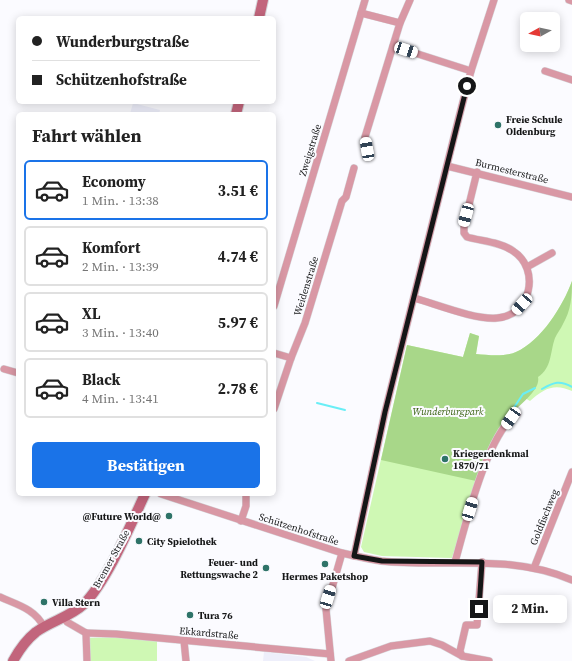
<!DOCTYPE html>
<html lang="de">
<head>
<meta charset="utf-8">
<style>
	body { margin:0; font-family:"Source Serif 4",serif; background:#f6f6f6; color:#222; height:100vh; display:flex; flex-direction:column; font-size:15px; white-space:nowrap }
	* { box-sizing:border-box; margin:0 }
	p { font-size:13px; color:#767676 }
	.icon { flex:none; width:22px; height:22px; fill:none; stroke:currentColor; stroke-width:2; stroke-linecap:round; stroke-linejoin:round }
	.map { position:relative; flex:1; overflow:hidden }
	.panel { position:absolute; left:16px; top:112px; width:260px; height:384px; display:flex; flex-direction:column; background:#fff; border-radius:6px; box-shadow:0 2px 10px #0003 }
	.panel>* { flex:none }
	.guide { position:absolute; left:16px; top:16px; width:260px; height:88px; border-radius:6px; box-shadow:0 2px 10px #0003; display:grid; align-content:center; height:88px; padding:0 16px; background:#fff }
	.needle { width:26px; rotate:262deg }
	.buttons { position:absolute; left:520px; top:12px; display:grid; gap:8px }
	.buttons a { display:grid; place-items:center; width:40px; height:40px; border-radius:6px; background:#fff; box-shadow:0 2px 10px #0003; font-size:20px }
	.end { position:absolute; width:18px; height:18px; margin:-9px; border:5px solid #151617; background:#fff; box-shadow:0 0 0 2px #fff }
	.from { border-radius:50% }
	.bubble { position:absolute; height:28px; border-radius:6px; background:#fff; box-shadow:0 2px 10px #0003; font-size:13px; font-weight:700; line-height:28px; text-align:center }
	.car { position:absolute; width:12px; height:24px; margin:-12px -6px; border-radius:5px; box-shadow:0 0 3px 1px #0007; background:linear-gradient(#fff 24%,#345 0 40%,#fff 0 76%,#345 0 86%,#fff 0) }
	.guide b { display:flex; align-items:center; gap:14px; height:38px; font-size:15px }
	.guide b+b { border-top:1px solid #e0e0e0 }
	.guide i { width:10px; height:10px; background:#222 }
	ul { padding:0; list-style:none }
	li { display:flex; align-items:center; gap:12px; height:60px; margin:0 8px 6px; padding:0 8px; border:2px solid #e0e0e0; border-radius:6px }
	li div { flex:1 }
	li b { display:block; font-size:15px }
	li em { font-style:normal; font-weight:700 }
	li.selected { border-color:#1a73e8 }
	li>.icon { width:36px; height:36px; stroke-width:1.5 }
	h2 { padding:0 16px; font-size:18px; line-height:48px }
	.action { display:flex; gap:8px; margin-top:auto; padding:8px 16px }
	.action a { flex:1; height:46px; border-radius:6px; background:#1a73e8; color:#fff; font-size:16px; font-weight:700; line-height:46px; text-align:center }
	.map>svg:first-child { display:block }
	.built { fill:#eeeffb }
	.green { fill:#cff8b4 }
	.forest { fill:#a8d789 }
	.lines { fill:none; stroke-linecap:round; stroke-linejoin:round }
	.stream { stroke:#69eef6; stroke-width:2 }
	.street-casing { stroke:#d6d6da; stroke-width:8 }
	.secondary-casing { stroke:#d6d6da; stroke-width:12 }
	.street { stroke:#d998a5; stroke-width:7 }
	.secondary { stroke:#c2657c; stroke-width:10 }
	.route { stroke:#151617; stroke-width:5 }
	.poi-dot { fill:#2e7368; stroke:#fbfbff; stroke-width:1.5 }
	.labels { text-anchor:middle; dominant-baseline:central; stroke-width:4; stroke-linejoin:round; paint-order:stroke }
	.poi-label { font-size:10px; font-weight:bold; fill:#151617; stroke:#fbfbff; text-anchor:start }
	.street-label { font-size:10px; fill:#151617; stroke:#fbfbff }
	.park-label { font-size:10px; font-style:italic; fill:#365f0d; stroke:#fbfbff }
</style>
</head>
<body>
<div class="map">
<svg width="572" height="661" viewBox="0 0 572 661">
	<rect width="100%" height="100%" fill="#fbfbff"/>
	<g class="built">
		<path d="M133,103L160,110L159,114H130Z"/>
		<path d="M264,652L306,657L315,661H263Z"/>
	</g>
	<g class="green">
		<path d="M572,281V391C555,383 544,388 530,401L525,398C519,405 512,411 507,419C479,460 467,511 452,558L382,556L364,552L361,547L407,345L463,357L470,333L479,336L476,354C488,355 505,357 516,352C541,341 563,306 572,281Z"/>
		<path d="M117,637L157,638V661H88L87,638Z"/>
	</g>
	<path class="forest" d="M572,281C572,297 571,310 563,324C561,329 557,333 555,338C550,352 552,368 538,377C541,390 519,405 510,415C494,433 486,460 476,481L381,460L407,345L463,357L470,333L479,336L476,354C488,355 505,357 516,352C541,341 563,306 572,281Z"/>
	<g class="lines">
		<g class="stream">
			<path d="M542,389C554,382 560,380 572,387"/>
			<path d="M317,403L345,410"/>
			<path d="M513,409L523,394L535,388"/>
		</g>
		<defs>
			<g id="street">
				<path d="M569,0L572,1"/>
				<path d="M361,13L400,23"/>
				<path d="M393,46L471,71"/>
				<path d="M545,71L572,80"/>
				<path d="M367,149L365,137L400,23L410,0"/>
				<path d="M447,166L572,197"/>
				<path d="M527,267L552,253"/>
				<path d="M414,298C436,304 475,320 497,318C531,316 541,269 513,251C501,242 481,241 467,237L464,233V225L477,172"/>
				<path d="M274,306L365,0"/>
				<path d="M274,353L291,358"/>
				<path d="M4,369L18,373"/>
				<path d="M274,409L291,358L305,323L342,201L346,197L354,168"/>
				<path d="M161,494L342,553C355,556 368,559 381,561C445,568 510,553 572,580"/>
				<path d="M241,521L246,506V494"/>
				<path d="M354,556L385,412L459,117L471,71L494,0"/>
				<path d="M455,562C465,527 487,433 517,414"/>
				<path d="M534,568L572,472"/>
				<path d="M0,597C18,605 35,609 44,627"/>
				<path d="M64,617L67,622L86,633"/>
				<path d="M86,633L116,634L330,654"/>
				<path d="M86,633L87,661"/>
				<path d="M184,641L186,661"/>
				<path d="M462,656L460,651L466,625H477L482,562"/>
				<path d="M331,661L326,609L342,553"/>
				<path d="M349,661L391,646L430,641L442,645L462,656L489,661"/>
			</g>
			<g id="secondary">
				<path d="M259,18L263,0"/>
				<path d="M236,114L239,102"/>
				<path d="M13,661C19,650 26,640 36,632C51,621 70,617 84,604C107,581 131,524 145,494"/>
			</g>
		</defs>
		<use href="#street" class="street-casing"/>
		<use href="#secondary" class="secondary-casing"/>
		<use href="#street" class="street"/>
		<use href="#secondary" class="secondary"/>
	</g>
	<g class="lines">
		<path class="route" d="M467,86L385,412L354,556L382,561L482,562L479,609"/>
	</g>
	<g class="poi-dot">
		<circle cx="498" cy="125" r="4"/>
		<circle cx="445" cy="459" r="4"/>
		<circle cx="169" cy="516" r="4"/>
		<circle cx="139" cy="541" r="4"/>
		<circle cx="325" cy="564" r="4"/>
		<circle cx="266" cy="568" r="4"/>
		<circle cx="44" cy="602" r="4"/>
		<circle cx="190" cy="615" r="4"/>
	</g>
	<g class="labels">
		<g class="poi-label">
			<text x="506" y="119">Freie Schule<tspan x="506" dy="12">Oldenburg</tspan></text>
			<text x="453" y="453">Kriegerdenkmal<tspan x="453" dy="12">1870/71</tspan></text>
			<text x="161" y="516" text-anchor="end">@Future World@</text>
			<text x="147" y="541">City Spielothek</text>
			<text x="258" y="562" text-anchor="end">Feuer- und<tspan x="258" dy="12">Rettungswache 2</tspan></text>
			<text x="325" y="576" text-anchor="middle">Hermes Paketshop</text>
			<text x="52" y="602">Villa Stern</text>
			<text x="198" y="615">Tura 76</text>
		</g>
		<g class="street-label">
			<text transform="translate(310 150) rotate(-73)">Zweigstraße</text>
			<text transform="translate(512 171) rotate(14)">Burmesterstraße</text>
			<text transform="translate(306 286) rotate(-73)">Weidenstraße</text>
			<text transform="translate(544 517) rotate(-68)">Goldfischweg</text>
			<text transform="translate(299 529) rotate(18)">Schützenhofstraße</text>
			<text transform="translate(111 559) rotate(-61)">Bremer Straße</text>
			<text transform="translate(209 633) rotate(5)">Ekkardstraße</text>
		</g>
		<g class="park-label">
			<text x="448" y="411">Wunderburgpark</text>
		</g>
	</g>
</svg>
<div class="buttons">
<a><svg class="needle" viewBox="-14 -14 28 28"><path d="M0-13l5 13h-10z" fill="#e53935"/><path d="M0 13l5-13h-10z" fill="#767676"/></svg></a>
</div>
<i class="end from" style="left:467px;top:86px"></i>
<i class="end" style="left:479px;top:609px"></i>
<div class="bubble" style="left:493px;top:595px;width:74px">2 Min.</div>
<i class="car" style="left:406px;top:50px;rotate:108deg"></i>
<i class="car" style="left:367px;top:149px;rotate:350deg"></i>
<i class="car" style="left:466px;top:215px;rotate:195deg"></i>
<i class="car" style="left:522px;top:304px;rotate:222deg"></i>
<i class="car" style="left:511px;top:418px;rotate:215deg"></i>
<i class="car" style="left:470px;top:509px;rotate:17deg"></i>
<i class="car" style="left:328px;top:597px;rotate:17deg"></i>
<div class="guide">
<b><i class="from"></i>Wunderburgstraße</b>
<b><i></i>Schützenhofstraße</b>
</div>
<section class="panel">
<h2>Fahrt wählen</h2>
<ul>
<li class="selected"><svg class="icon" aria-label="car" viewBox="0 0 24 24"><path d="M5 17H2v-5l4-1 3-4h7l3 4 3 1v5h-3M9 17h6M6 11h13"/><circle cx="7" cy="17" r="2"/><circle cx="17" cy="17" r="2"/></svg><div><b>Economy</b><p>1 Min. · 13:38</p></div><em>3.51 €</em></li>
<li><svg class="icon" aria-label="car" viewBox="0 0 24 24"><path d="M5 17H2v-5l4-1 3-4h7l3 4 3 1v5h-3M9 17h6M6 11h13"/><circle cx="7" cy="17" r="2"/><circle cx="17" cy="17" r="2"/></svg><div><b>Komfort</b><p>2 Min. · 13:39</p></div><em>4.74 €</em></li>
<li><svg class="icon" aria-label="car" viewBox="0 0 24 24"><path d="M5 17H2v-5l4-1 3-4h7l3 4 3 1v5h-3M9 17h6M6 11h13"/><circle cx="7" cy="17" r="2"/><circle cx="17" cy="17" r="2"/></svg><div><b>XL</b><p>3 Min. · 13:40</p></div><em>5.97 €</em></li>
<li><svg class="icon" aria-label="car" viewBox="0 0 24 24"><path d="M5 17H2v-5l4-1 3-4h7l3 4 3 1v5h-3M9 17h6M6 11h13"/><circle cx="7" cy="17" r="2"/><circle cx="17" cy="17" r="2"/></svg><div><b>Black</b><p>4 Min. · 13:41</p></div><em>2.78 €</em></li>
</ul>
<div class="action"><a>Bestätigen</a></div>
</section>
</div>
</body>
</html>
